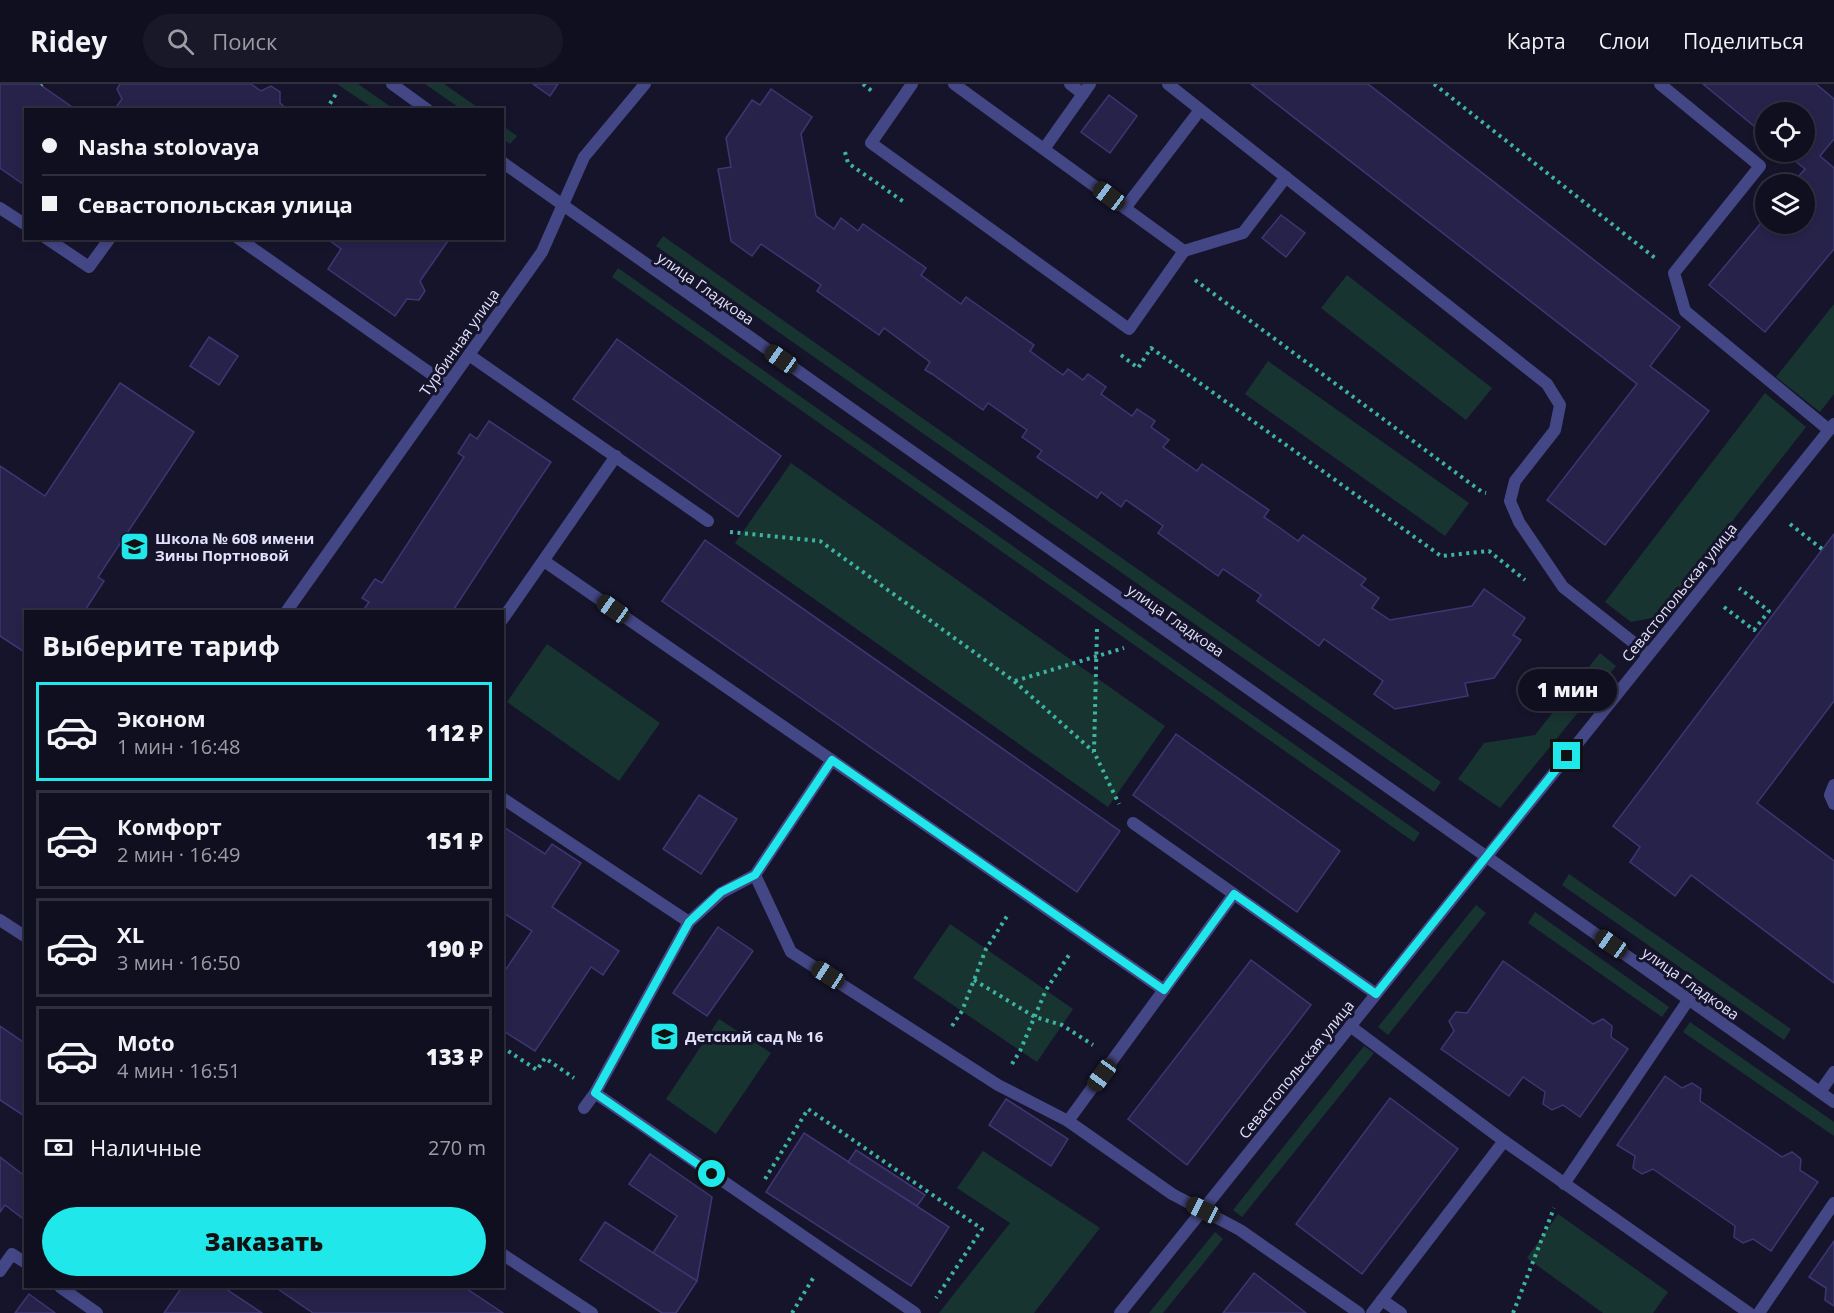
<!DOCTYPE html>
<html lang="ru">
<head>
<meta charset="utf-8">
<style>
	body { margin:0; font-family:"Open Sans",sans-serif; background:#191829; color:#f1f3f6; height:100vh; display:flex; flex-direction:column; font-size:22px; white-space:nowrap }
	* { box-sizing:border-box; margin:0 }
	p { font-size:20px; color:#9c9ca5 }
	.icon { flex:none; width:33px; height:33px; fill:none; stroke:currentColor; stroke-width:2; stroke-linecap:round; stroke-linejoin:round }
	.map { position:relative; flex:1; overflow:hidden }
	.side { position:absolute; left:24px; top:526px; width:480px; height:678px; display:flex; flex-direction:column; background:#100f20; border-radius:0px; box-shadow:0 3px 9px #0003,0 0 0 2px #302f3e }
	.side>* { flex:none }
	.hud { position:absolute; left:24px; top:24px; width:480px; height:132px; border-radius:0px; box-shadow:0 3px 9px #0003,0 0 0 2px #302f3e; display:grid; align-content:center; height:132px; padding:0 18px; background:#100f20 }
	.controls { position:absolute; left:1755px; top:18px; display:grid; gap:12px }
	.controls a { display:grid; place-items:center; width:60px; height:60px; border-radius:50%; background:#100f20; box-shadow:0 3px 9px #0003,0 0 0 2px #302f3e; font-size:30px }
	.end { position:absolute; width:27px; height:27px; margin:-14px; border:8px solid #20e7e9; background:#111; box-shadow:0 0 0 3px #111 }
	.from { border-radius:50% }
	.bubble { position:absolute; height:42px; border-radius:21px; background:#100f20; box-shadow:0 3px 9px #0003,0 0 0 2px #302f3e; font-size:20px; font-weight:800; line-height:42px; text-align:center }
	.car { position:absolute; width:18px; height:36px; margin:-18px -9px; border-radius:8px; box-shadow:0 0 4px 2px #0007; background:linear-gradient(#222 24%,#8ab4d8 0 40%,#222 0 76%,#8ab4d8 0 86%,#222 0) }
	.hud b { display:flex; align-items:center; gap:21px; height:57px; font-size:22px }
	.hud b+b { border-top:2px solid #302f3e }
	.hud i { width:15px; height:15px; background:#f1f3f6 }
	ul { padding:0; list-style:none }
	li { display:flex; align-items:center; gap:18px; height:99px; margin:0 12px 9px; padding:0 6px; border:3px solid #302f3e; border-radius:0px }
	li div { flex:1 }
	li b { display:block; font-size:22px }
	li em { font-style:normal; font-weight:800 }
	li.selected { border-color:#20e7e9 }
	li>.icon { width:54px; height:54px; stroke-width:1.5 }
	h2 { padding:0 18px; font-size:27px; line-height:72px }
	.pay { display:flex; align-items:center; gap:15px; height:66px; padding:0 18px; font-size:22px }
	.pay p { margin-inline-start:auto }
	.action { display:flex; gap:12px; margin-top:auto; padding:12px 18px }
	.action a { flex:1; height:69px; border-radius:36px; background:#20e7e9; color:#111; font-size:24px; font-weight:800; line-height:69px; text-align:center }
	header { display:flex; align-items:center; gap:36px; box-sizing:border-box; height:84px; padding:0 30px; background:#100f20; border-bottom:2px solid #302f3e }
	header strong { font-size:28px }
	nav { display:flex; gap:33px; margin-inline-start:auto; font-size:21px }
	.search { width:420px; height:54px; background:#191829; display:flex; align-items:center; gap:15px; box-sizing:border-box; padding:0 21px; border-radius:33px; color:#9c9ca5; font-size:22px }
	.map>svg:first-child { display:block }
	.green { fill:#183430 }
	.building { fill:#27224a; stroke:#3d3673; stroke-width:1.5 }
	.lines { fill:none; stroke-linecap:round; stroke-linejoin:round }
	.path { stroke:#3eb3a1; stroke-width:4; stroke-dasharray:3 4.5; stroke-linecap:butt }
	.service { stroke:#444785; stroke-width:12 }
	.minor { stroke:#444785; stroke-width:12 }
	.tertiary { stroke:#444785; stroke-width:12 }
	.route { stroke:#20e7e9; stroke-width:8 }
	.labels { text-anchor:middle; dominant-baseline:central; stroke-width:6; stroke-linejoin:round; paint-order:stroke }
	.street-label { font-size:15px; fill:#e1e1fc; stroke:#16142b }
	.poi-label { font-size:15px; font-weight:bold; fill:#e1e1fc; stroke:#16142b; text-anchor:start }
</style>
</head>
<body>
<header>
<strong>Ridey</strong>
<div class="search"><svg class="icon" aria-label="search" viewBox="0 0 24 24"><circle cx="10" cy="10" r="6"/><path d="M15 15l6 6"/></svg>Поиск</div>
<nav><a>Карта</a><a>Слои</a><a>Поделиться</a></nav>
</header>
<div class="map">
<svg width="1834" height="1229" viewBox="0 0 1834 1229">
	<rect width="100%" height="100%" fill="#16142b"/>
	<g class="green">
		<path d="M337,0H358L394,25H374Z"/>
		<path d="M425,0H444L480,25H461Z"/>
		<path d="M503,42L517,52L510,60L503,55Z"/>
		<path d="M663,152L1441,698L1434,708L656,162Z"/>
		<path d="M618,184L1420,749L1414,758L612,193Z"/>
		<path d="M1347,191L1492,304L1466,336L1321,224Z"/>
		<path d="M1834,220V310L1820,328L1776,293Z"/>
		<path d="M1268,277L1469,419L1445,452L1245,310Z"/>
		<path d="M1765,309L1806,343L1657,533L1631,538L1605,518Z"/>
		<path d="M791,379L1165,642L1108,723L735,459Z"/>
		<path d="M547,560L660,639L619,697L507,618Z"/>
		<path d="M1600,569L1616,582L1500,724L1458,695L1484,659L1535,651Z"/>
		<path d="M1569,790L1791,945L1784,956L1562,801Z"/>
		<path d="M1476,821L1486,829L1388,951L1378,943Z"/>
		<path d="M1535,828L1669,923L1662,933L1528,839Z"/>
		<path d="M950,840L1073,925L1037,978L913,894Z"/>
		<path d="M719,935L771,969L716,1050L666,1015Z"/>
		<path d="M1690,938L1834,1038V1052L1683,948Z"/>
		<path d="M1364,962L1374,969L1242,1133L1233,1126Z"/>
		<path d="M983,1067L1100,1144L1034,1229H939L1010,1139L957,1104Z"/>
		<path d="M1558,1130L1668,1208L1653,1229H1603L1527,1174Z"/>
		<path d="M1215,1148L1223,1155L1163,1229H1149Z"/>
	</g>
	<g class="building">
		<path d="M0,0H39L75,25L26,26V96L23,100L0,84Z"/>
		<path d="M120,0H251L261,7L271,2L280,8V19L288,26H114L122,15L117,5Z"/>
		<path d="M533,0H558L550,12Z"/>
		<path d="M1251,0H1368L1680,243L1650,282L1709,327L1605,461L1547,416L1637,300Z"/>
		<path d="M1703,0H1816L1834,15V55L1820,72L1834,84V165L1765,248L1709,201L1766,133V140H1804V100H1792L1805,85L1784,68H1804V28H1766V52Z"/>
		<path d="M771,5L812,33L801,50L816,132L834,145L841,134L858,147L863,140L926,184L921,191L961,220L966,213L1034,261L1030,267L1063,291L1068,285L1083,296L1088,290L1106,303L1101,310L1132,332L1137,325L1155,337L1151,343L1169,356L1163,363L1197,387L1202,380L1269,426L1264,433L1280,444L1298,457L1303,451L1366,495L1361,501L1379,514L1372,524L1390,536L1472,522L1484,505L1525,534L1513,551L1521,556L1494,594L1465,599L1468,612L1395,625L1374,610L1383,597L1324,555L1319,562L1257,517L1261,511L1223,485L1218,492L1158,449L1163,442L1126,416L1121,423L1101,408L1097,414L1037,373L1042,367L1022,353L1027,346L988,319L983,326L932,290L925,286L930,278L884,244L879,251L817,207L821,201L761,160L752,172L731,157L718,85L731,83L726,54L752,16L760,21Z"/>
		<path d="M1109,11L1137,32L1110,69L1081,48Z"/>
		<path d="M1281,131L1305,149L1286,173L1262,154Z"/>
		<path d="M326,154H450L420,197L425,207L419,216L407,215L395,232L328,185L341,165Z"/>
		<path d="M209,253L238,272L219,301L190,282Z"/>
		<path d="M617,255L781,372L738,433L573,315Z"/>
		<path d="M120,299L194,348L98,493L104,497L84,528H26V569L0,552V382L45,412Z"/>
		<path d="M489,337L551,378L522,421L452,528H362L369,518L362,514L375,495L382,499L464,373L458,369L470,350L477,355Z"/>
		<path d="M1834,450V617L1757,719L1834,777V899L1691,791L1675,812L1630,778L1640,763L1613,742Z"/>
		<path d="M705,456L1120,747L1077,808L662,517Z"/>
		<path d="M1176,650L1340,767L1297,828L1133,711Z"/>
		<path d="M699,711L737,735L701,790L663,765Z"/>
		<path d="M502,742L545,770L552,760L581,779L552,823L619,867L603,891L591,883L535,967L502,946V891L532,847L502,828Z"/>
		<path d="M718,843L753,867L707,932L673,909Z"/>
		<path d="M1251,876L1311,921L1187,1081L1128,1035Z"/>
		<path d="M1503,877L1593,940L1603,935L1612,942L1611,953L1628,965L1580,1033L1563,1021L1552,1026L1543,1020L1545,1008L1523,993L1509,1012L1441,965L1454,947L1449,937L1456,928L1467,929Z"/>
		<path d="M0,942L26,960V1033L0,1016Z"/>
		<path d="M1665,992L1682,1004L1692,999L1701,1005L1700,1017L1782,1073L1792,1068L1801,1075L1800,1086L1818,1098L1771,1167L1753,1155L1743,1159L1734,1153L1735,1142L1653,1085L1642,1090L1633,1084L1635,1072L1617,1061Z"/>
		<path d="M1390,1014L1458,1065L1362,1190L1296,1140Z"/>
		<path d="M1006,1015L1068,1055L1051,1082L989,1041Z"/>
		<path d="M804,1049L949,1143L911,1202L766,1108Z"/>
		<path d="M856,1066L925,1111L917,1122L848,1078Z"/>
		<path d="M650,1070L712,1113L697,1197L653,1169L677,1132L629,1100Z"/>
		<path d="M0,1073L26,1093V1137L5,1121L0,1128Z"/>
		<path d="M605,1138L697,1197L676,1229H662L580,1176Z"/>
		<path d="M1834,1157V1222L1825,1216L1826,1204L1809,1193Z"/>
		<path d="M1254,1189L1306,1229H1223Z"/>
		<path d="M182,1203H223L262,1229H164Z"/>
		<path d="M275,1203H464L503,1229H313Z"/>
		<path d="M29,1210L55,1229H15Z"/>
	</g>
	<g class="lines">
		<g class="path">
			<path d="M863,0L873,8"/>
			<path d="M1434,0L1655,174"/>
			<path d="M41,1L42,0"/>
			<path d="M326,26L336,10"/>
			<path d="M845,68L848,79L904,118"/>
			<path d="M1195,196L1482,408L1486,409"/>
			<path d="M1121,271L1138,284L1151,264L1441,472L1489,467L1525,496"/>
			<path d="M1790,440L1822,465"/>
			<path d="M730,448L820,457L1014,597L1094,668"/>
			<path d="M1724,523L1754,546L1769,527L1739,504"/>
			<path d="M1097,545L1094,668L1119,720"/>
			<path d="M1015,597L1124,564"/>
			<path d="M974,896L1035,933L1062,941L1093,961"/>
			<path d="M952,942L962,927L986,865L1009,829"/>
			<path d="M502,963L537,986L545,974L574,994"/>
			<path d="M1012,980L1020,967L1046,906L1069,871"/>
			<path d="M765,1095L808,1025L982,1145L936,1214"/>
			<path d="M792,1229L815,1191"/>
			<path d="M1513,1229L1554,1124"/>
		</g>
		<g class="service">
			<path d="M912,0L871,59L1129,245L1184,167L954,0"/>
			<path d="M1070,0L1083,10"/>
			<path d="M1168,0L1547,300L1560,321L1555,346L1515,397L1510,417L1519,438L1563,503L1648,570"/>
			<path d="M1660,0L1760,82L1674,189L1685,227L1829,346"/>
			<path d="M1044,65L1090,0"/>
			<path d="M0,124L26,141"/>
			<path d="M1125,124L1200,26"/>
			<path d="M46,154L89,183L110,154"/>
			<path d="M238,154L447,301"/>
			<path d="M1184,167L1243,149L1286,93"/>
			<path d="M469,271L708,437"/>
			<path d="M544,477L1164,906"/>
			<path d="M502,536L616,372"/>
			<path d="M832,676L755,791L791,868L998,1001L1068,1037L1172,1110L1240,1146L1359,1229"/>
			<path d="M1834,701L1830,711L1834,720"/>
			<path d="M502,714L689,838L595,1009L584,1024"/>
			<path d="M1133,739L1376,910"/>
			<path d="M689,838L721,809L755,791"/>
			<path d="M1350,942L1504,1057L1749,1229"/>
			<path d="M1820,1008L1834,988"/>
			<path d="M595,1009L915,1229"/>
			<path d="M1068,1037L1234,810"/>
			<path d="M1564,1100L1689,915"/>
			<path d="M0,1187L12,1170L26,1179"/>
			<path d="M60,1203L97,1229"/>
			<path d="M1382,1216L1401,1229"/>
			<path d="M1372,1229L1504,1057"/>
			<path d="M1759,1229L1834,1119"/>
		</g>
		<g class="minor">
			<path d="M392,0L428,26"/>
			<path d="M502,78L1834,1018"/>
			<path d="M286,528L542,168L584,73L645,0"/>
			<path d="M1120,1229L1834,340"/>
		</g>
		<g class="tertiary">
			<path d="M0,836L26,853"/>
			<path d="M502,1170L592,1229"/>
		</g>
	</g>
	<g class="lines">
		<path class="route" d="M712,1090L595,1009L689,838L721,808L755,791L832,676L1164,906L1234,810L1376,910L1567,672"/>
	</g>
	<defs>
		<symbol id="school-square" viewBox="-11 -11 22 22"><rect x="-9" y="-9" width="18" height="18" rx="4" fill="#20e7e9" stroke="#16142b"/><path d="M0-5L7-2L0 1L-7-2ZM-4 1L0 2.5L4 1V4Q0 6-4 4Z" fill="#111"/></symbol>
	</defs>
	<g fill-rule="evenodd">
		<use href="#school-square" x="118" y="446" width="33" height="33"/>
		<use href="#school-square" x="648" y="936" width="33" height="33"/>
	</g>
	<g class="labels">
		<g class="street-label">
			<text transform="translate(706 204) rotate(35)">улица Гладкова</text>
			<text transform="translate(459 258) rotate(-55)">Турбинная улица</text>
			<text transform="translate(1679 508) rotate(-51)">Севастопольская улица</text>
			<text transform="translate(1176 536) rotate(35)">улица Гладкова</text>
			<text transform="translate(1691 899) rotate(35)">улица Гладкова</text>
			<text transform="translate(1296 985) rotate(-51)">Севастопольская улица</text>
		</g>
		<g class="poi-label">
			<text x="155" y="454">Школа № 608 имени<tspan x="155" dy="17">Зины Портновой</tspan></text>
			<text x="685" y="952">Детский сад № 16</text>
		</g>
	</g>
</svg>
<div class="controls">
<a><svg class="icon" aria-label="locate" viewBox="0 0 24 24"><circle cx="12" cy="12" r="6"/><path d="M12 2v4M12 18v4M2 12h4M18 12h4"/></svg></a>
<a><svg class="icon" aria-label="layers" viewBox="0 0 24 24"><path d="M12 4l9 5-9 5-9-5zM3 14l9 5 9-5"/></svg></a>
</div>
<i class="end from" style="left:712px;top:1090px"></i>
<i class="end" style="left:1567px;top:672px"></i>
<div class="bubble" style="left:1518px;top:585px;width:99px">1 мин</div>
<i class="car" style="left:1109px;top:112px;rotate:307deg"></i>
<i class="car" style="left:781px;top:275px;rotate:305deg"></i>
<i class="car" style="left:613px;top:525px;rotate:305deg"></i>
<i class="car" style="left:1611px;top:860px;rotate:305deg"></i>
<i class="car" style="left:828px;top:891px;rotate:303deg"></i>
<i class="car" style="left:1102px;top:991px;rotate:216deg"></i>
<i class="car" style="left:1203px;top:1126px;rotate:297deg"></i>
<div class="hud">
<b><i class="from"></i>Nasha stolovaya</b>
<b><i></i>Севастопольская улица</b>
</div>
<section class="side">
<h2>Выберите тариф</h2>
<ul>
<li class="selected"><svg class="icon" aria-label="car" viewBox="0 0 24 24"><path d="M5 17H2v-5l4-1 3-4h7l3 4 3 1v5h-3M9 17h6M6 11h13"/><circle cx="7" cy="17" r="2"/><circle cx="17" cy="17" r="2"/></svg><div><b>Эконом</b><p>1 мин · 16:48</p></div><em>112 ₽</em></li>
<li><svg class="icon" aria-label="car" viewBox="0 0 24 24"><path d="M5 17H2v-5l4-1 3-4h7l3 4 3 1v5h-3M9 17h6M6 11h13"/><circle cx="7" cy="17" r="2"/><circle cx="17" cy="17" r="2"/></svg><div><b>Комфорт</b><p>2 мин · 16:49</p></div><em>151 ₽</em></li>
<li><svg class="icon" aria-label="car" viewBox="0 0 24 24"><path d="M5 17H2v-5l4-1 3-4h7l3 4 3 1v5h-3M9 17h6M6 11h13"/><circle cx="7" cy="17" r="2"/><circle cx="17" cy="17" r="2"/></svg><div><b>XL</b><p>3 мин · 16:50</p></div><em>190 ₽</em></li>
<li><svg class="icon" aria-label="car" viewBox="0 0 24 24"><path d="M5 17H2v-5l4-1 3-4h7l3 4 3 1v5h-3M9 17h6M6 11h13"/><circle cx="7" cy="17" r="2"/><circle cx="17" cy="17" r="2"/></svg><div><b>Moto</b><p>4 мин · 16:51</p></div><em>133 ₽</em></li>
</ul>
<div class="pay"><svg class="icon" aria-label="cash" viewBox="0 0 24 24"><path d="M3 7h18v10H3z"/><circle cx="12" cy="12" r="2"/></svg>Наличные<p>270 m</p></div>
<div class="action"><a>Заказать</a></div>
</section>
</div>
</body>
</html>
